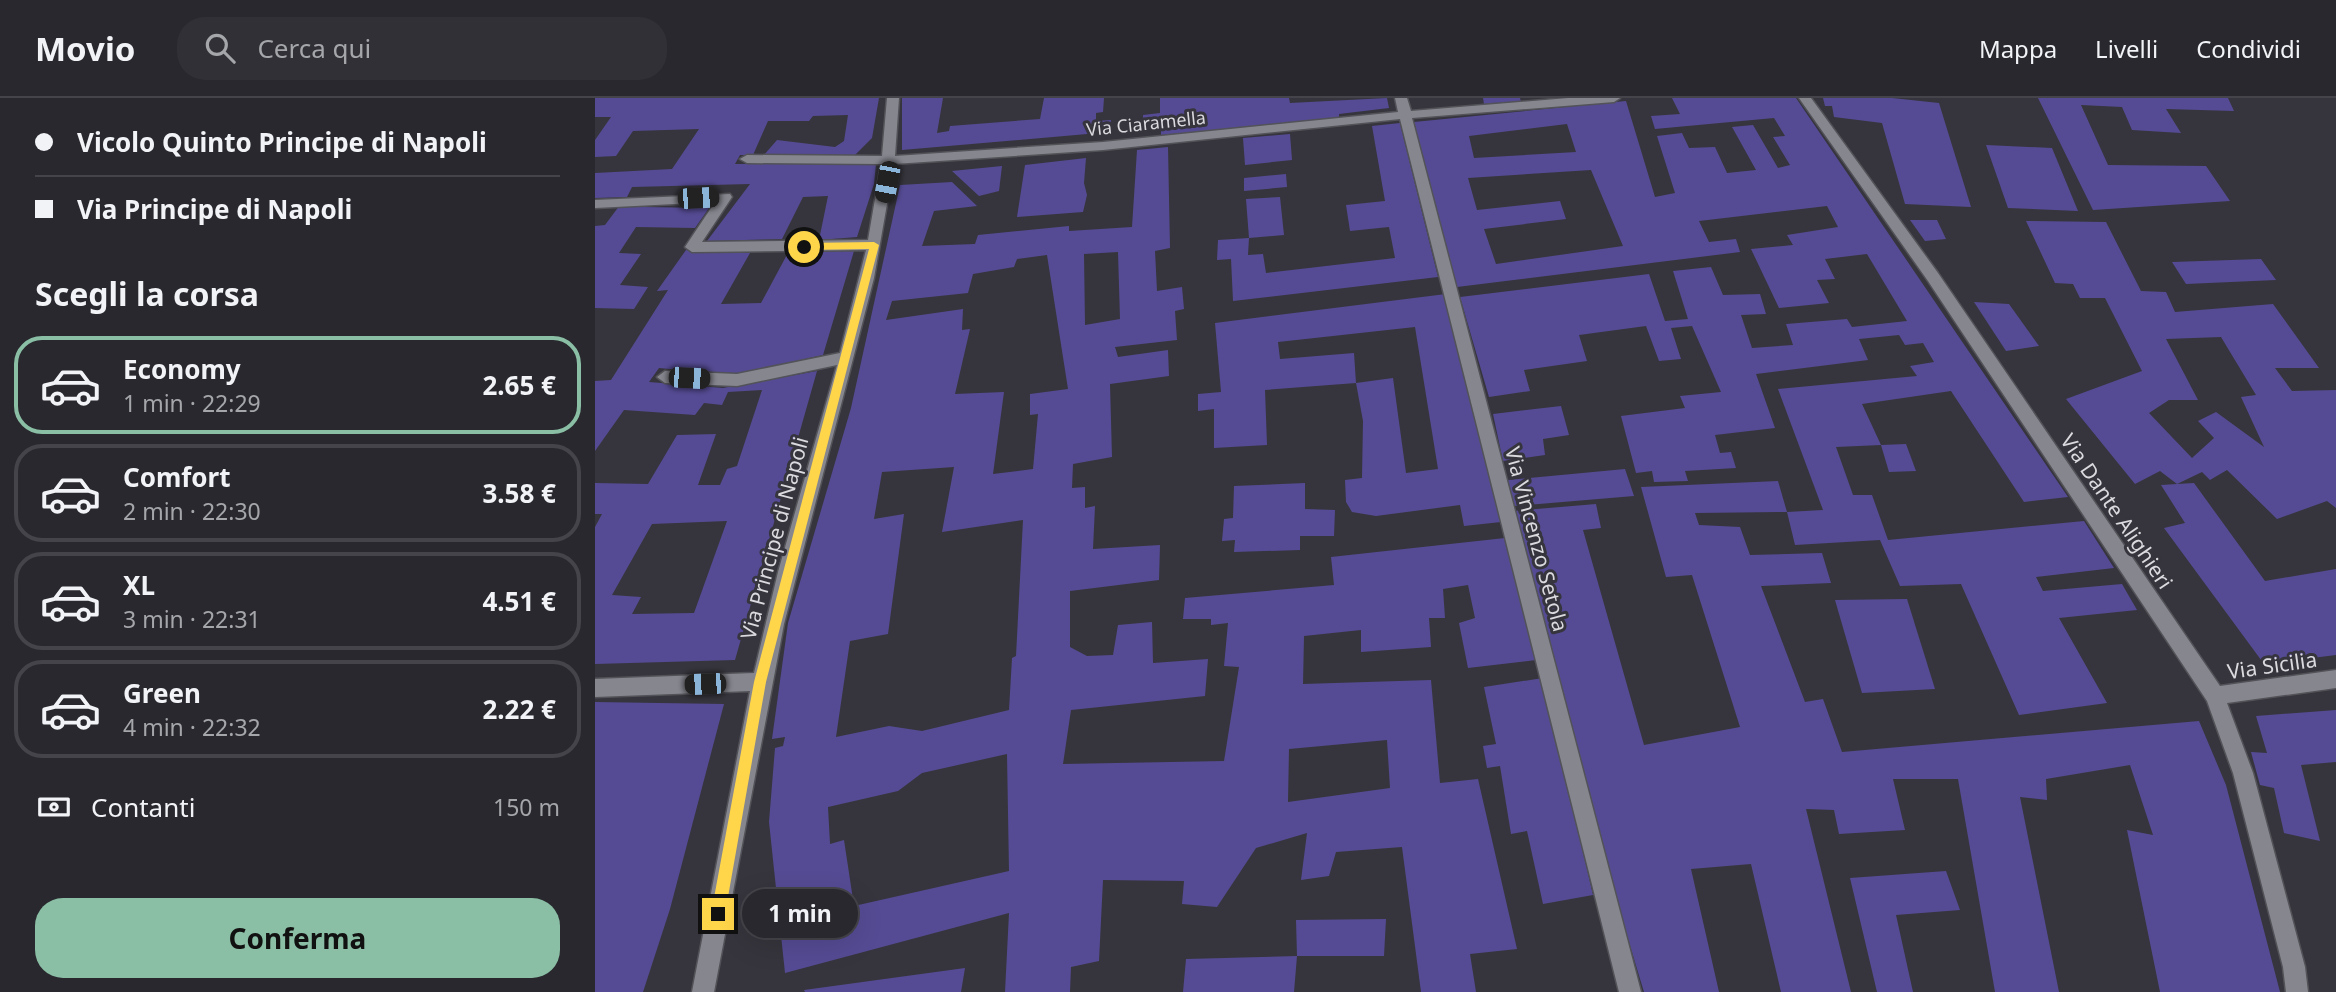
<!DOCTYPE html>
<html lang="it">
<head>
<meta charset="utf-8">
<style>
	body { margin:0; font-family:"Noto Sans",sans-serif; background:#303036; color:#f1f3f6; height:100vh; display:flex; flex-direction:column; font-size:26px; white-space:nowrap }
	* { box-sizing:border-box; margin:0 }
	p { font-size:23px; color:#a5a6aa }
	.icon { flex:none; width:38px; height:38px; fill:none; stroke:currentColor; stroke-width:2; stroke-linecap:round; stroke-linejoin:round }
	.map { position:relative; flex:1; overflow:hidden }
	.side { display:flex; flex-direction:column; background:#28282e; width:595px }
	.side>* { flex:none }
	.guide { display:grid; align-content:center; height:154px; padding:0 35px; background:#28282e }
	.end { position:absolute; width:32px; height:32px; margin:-16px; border:9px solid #ffd54a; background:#111; box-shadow:0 0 0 4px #111 }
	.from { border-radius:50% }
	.bubble { position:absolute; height:49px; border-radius:24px; background:#28282e; box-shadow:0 7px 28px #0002,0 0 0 2px #44444a; font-size:23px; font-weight:700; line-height:49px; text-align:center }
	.car { position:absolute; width:21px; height:42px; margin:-21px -10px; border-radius:9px; box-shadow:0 0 5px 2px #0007; background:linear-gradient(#222 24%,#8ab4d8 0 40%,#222 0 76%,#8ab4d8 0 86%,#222 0) }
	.guide b { display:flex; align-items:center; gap:24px; height:66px; font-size:26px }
	.guide b+b { border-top:2px solid #44444a }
	.guide i { width:18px; height:18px; background:#f1f3f6 }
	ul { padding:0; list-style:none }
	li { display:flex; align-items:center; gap:21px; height:98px; margin:0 14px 10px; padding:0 21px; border:4px solid #44444a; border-radius:28px }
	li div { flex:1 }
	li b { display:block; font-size:26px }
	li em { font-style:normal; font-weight:700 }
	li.selected { border-color:#8abfa5 }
	li>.icon { width:63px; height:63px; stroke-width:1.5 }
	h2 { padding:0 35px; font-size:32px; line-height:84px }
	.pay { display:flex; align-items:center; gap:18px; height:77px; padding:0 35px; font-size:26px }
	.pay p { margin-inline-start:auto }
	.button { display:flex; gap:14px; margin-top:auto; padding:14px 35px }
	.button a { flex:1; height:80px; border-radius:28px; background:#8abfa5; color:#111; font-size:28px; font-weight:700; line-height:80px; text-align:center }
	header { display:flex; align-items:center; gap:42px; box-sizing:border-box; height:98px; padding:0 35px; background:#28282e; border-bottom:2px solid #44444a }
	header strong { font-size:33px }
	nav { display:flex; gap:38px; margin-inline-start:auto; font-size:24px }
	.search { width:490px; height:63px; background:#303036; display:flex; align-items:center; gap:18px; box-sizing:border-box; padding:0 24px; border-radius:28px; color:#a5a6aa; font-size:26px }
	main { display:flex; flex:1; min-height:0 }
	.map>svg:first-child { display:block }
	.building { fill:#554b94; fill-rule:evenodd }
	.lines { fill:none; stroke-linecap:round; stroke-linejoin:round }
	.street-casing { stroke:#525258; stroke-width:3 }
	.street { fill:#86868f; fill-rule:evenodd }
	.route { fill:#ffd54a }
	.labels { text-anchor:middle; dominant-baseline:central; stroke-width:6; stroke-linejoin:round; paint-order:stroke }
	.far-street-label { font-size:18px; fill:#dadadf; stroke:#36353d }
	.street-label { font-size:21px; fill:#dadadf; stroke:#36353d }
</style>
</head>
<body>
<header>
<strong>Movio</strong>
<div class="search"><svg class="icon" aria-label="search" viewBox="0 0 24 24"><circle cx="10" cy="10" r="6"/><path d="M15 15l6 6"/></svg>Cerca qui</div>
<nav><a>Mappa</a><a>Livelli</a><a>Condividi</a></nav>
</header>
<main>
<section class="side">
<div class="guide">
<b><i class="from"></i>Vicolo Quinto Principe di Napoli</b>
<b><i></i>Via Principe di Napoli</b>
</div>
<h2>Scegli la corsa</h2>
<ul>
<li class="selected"><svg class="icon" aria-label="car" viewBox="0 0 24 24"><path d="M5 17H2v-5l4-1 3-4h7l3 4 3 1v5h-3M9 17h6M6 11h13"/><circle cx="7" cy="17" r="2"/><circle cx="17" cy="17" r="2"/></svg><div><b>Economy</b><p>1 min · 22:29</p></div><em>2.65 €</em></li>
<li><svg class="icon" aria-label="car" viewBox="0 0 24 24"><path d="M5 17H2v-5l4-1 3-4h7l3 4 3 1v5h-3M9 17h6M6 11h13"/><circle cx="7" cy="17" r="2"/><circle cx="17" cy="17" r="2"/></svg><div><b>Comfort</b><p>2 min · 22:30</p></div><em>3.58 €</em></li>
<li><svg class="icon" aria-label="car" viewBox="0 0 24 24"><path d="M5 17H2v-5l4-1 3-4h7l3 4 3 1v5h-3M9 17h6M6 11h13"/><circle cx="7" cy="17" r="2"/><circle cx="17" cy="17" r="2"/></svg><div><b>XL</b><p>3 min · 22:31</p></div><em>4.51 €</em></li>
<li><svg class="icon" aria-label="car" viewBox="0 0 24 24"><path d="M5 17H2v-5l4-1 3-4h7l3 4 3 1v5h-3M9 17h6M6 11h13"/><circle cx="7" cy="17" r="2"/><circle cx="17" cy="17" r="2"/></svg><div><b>Green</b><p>4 min · 22:32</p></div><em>2.22 €</em></li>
</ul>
<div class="pay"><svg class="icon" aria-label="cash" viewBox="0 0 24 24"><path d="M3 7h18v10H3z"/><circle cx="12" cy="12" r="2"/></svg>Contanti<p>150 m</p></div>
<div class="button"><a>Conferma</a></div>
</section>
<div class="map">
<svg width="1741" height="894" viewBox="0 0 1741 894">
	<rect width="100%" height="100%" fill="#36353d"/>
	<g class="building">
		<path d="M0,0H284L277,40L256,61L169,57L182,42L240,49L249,43L253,17L218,18L214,23H173L158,57H145L140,66H281L279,86L262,139L224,142L233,98L208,99L187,141L112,143L155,86L37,89L32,99L0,100V75L77,71L104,31L38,33L21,58L0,59V42L16,19H0Z"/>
		<path d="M307,0H348L342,35L354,33L355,28L445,21L449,0H509L508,14L501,15V23L516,22L515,34L307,52Z"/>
		<path d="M565,0H694L695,5L792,0L794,10L744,16V21L566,37V27L548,28V17L565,15Z"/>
		<path d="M888,0H925L926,4L889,6Z"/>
		<path d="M1077,0H1201L1473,399L1429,404L1356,293L1267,306L1286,347L1241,349L1258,397H1277L1293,442L1489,423L1519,470L1441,479L1448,493L1527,486L1542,512L1464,520L1512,605L1424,617L1366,486L1305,488L1285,442L1200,447L1192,414L1228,412L1183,291L1322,278L1315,268L1339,264L1328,245L1310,247L1304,237L1264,241L1273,262L1161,276L1180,330L1120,337L1125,355L1136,354L1141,370L1090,373L1093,383L1059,384L1057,373L1041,375L1026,318L1090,310L1085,298L1126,294L1097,228L1076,230L1086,261L1064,263L1051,228L984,237L992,263L929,272L935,293L894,299L865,199L1054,176L1070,223L1093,221L1078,173L1116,169L1128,197L1165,196L1171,216L1146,217L1157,250L1198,247L1191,226L1252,221L1257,229L1312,223L1272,156L1230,161L1240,181L1222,182L1234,205L1184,210L1156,151L1198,147L1192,137L1243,129L1232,108L1104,123L1114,144L1141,141L1145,154L862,189L819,24L1031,3L1060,99L1080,95L1062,38L1087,35L1094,50L1120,49L1132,75L1161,72L1137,29L1158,27L1183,70L1195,67L1178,39L1190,38L1179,20L1060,31L1056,18L1085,16ZM972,26L981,54L879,60L874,38ZM996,72L1028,148L901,166L889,131L971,121L965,103L882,112L873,80Z"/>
		<path d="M1228,0H1297L1344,5L1376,109L1310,106L1287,25L1239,19L1237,8H1230Z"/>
		<path d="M1443,0H1633L1639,13L1571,11L1586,35L1537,32L1527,9L1486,7L1513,67L1611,68L1635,103L1498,112Z"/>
		<path d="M805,25L843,179L638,203L636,161L622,162L623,142L654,140L653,157L668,156L671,175L800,160L794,129L755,133L751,107L790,103L777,28Z"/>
		<path d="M695,36L697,62L650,67L648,40Z"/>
		<path d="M1391,47L1457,50L1483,113L1413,110Z"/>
		<path d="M573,49L575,150L560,153L562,193L587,189L589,211L580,213L582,242L520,249L523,259L573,252L574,278L515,286L517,359L478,366L477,390L490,389V410L500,408L498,451L565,447L564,482L475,493V549L492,558L518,557L523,527L557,524L558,565L613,561L610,598L476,612L468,666L629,663L644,569L629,568L633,525L616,527V521H588L590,500L739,487L736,459L910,440L941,562L873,570L864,525L880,520L873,487L848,491L850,520H834L836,549L766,554V532L709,538L708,586L836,582L845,685L883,681L922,851L875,856L881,894H826L807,749L741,754L734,778L706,782L712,735L661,750L622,809L587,806L589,783L508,782L504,863L476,869L475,894H410L414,815L190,875L174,724L180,650L188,648L190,639L177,641L193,525L256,310L305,87L357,84L382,108L339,113L327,148L380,146L383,137L474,128V133L537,129L542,52ZM523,154L525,221L490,227L489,156ZM452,157L473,291L435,296V317L443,316L438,371L398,376L409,294L360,296L375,231L367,232L368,211L291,222L297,203L373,195L378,176L419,169L422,161ZM359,369L347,434L428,422L421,558L417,560L414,612L327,633L294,628L241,639L255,543L293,536L309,416L279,421L287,374ZM792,642L795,690L693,704L694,651ZM412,656L414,773L259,808L249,742L235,746L233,709L303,693L327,675Z"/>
		<path d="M491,60L489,85L492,97L488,114L422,119L430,67Z"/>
		<path d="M407,68L404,93L384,98L357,73Z"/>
		<path d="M691,76L692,89L649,93V80Z"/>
		<path d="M685,99L689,137L654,140L651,101Z"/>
		<path d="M51,104L47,109L114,110L100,130L41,129L24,155L46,156L25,187L53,189L39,211L0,210V128L10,127L25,107Z"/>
		<path d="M1315,122H1342L1351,141L1330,143Z"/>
		<path d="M1431,123L1511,124L1546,193L1571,194L1580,214L1678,206L1724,270H1680L1697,293L1741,292V410L1732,403L1682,421L1632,372L1615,382L1607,374L1582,386L1599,385L1670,483L1741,471V557L1669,566L1569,430L1590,425L1566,387L1582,386L1565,373L1540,386L1471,301L1547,273L1510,200H1485L1478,186L1460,185ZM1626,239L1661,297L1646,299L1669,349L1621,314L1603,323L1619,340L1597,360L1554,315L1574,302H1603L1571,241Z"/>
		<path d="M91,152L155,155L126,206L166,205L194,153H259L228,257L139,277L64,270L54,284L128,290L222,273L140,562L0,566V429L7,416H0V385L53,386L82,337L121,336L103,387H125L132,371L142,368L167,292L133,294L127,307L109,305L100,317L29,312L0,353V283L16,282L73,192L62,193ZM132,423L99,515L37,516L46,499L17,497L57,426Z"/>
		<path d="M1666,161L1681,182L1591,186L1577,164Z"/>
		<path d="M851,196L906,424L869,428L865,407L781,418L757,414L751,404L750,382L767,380L768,323L761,285L798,280L811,375L843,371L820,229L683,244L685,261L759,255L761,285L670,292L672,347L619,350V311L603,313V296L626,294L620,225Z"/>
		<path d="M1379,204L1414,206L1444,248L1411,253Z"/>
		<path d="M966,308L974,337L948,341L950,357L908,363L898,316Z"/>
		<path d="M1311,346L1321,373L1294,374L1286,347Z"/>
		<path d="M1030,371L1039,398L919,408L913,382Z"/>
		<path d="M1183,383L1192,414L1100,415L1104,427L1145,429L1155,457L1227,455L1236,485L1166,488L1210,604L1228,601L1247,654L1604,623L1631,687L1685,894H1565L1532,732L1558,737L1535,667L1451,681L1452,702L1425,699L1464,894H1400L1363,681H1298L1310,732L1244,736L1239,712L1211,711L1256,894H1186L1156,766L1096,771L1124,894H1049L998,725L918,413L1001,406L1006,430L988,432L1049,647L1145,629L1097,477L1071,479L1046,389Z"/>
		<path d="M710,385V411L740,412L739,438H705V452L639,454L640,442L627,443L629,421L638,420L639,388Z"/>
		<path d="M1312,501L1340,591L1267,595L1240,502Z"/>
		<path d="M948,580L998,797L948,806L932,733L916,736L905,668L892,670L888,648L901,646L889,589Z"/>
		<path d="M0,604L129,606L75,811L48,894H0Z"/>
		<path d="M1741,612V664L1706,667L1725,743L1689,735L1679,690L1665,687L1656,654L1672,655L1661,618Z"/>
		<path d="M1351,773L1365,812L1301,817L1318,894H1282L1255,780Z"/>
		<path d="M791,821L789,858H702L699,894H588L591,861L702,858L701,822Z"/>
		<path d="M370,870L366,894H210L209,892Z"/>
	</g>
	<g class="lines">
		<defs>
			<g id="street">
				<path d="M292,0H304L300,58L508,44L803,14L800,0H812L816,13L973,0H1025L1019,4L817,20L1046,894H1024L805,21L508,52L299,66L279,180L189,526L119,894H97L155,593L0,599V581L159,575L183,474L242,267L142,288L70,285L62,279L70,273L142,276L245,255L271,152L97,154L90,149L120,104L0,110V102L135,96L137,99L107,144L273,142L286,66L152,65L145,61L152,57L287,58Z"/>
				<path d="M1204,0H1216L1343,175L1625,588L1741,572V590L1632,605L1658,675L1710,869L1713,894H1691L1688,869L1638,675L1612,603L1333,183Z"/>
			</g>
		</defs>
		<use href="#street" class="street-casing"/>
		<use href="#street" class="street"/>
	</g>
	<path class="route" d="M279,144L284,147L171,584L130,816L123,823L116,816L159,584L274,151L209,152L204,149L209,145Z"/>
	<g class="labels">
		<g class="far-street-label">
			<text transform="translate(551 25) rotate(-6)">Via Ciaramella</text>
		</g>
		<g class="street-label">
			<text transform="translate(1522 413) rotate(56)">Via Dante Alighieri</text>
			<text transform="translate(179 440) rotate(-75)">Via Principe di Napoli</text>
			<text transform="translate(942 441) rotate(75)">Via Vincenzo Setola</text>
			<text transform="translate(1677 567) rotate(-8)">Via Sicilia</text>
		</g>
	</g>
</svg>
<i class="end from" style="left:209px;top:149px"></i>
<i class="end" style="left:123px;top:816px"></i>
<div class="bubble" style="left:147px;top:791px;width:116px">1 min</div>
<i class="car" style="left:292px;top:84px;rotate:191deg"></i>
<i class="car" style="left:103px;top:100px;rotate:87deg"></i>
<i class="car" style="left:94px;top:280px;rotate:93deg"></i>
<i class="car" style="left:110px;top:586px;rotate:268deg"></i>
</div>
</main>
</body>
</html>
